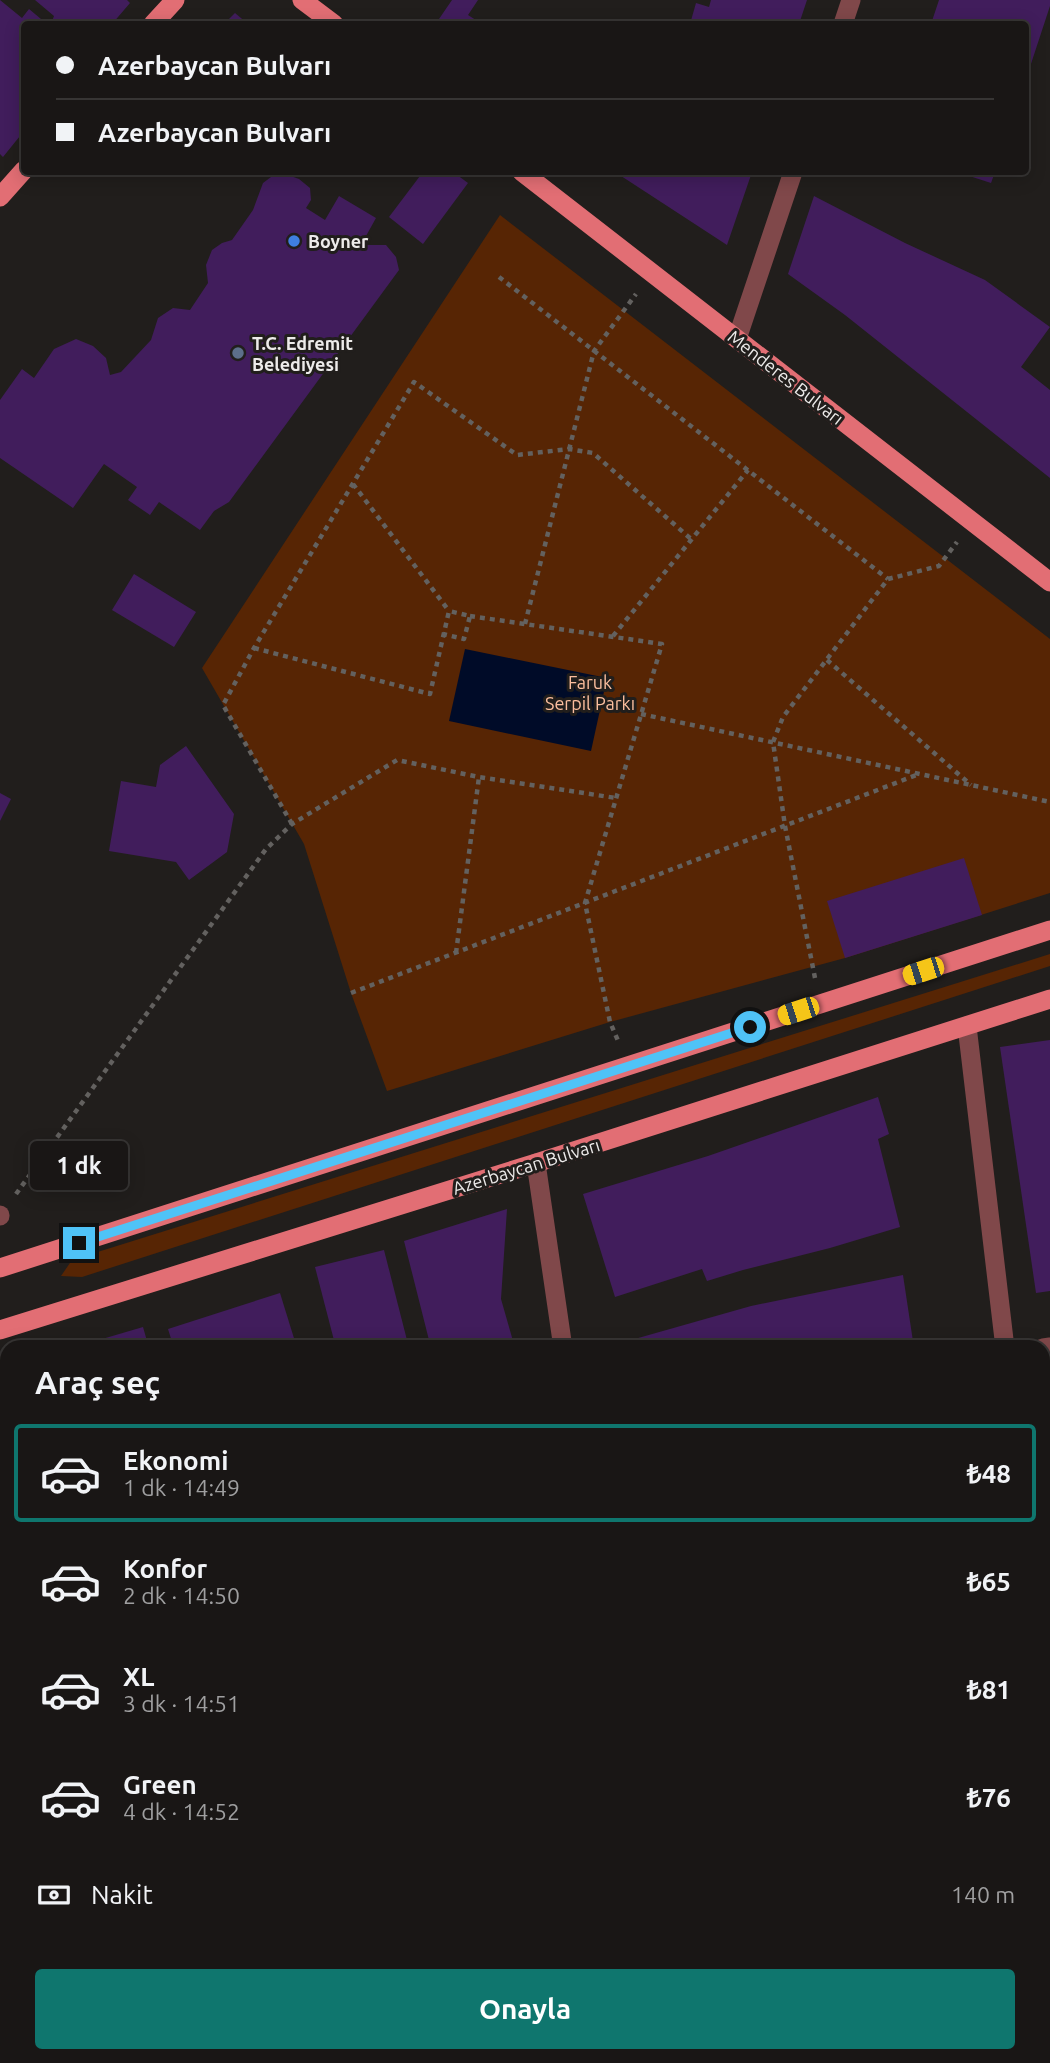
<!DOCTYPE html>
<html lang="tr">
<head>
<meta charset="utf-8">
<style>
	body { margin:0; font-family:Ubuntu,sans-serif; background:#221f1e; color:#f1f3f6; height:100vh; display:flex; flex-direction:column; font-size:26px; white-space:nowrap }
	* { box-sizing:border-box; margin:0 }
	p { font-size:23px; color:#9f9fa0 }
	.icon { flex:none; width:38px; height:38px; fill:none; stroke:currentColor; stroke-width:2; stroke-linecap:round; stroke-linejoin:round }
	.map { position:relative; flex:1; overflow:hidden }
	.sheet { position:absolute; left:0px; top:1340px; width:1050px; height:723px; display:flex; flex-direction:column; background:#191615; border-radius:21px 21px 0 0; box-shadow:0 4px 18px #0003,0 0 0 2px #373534 }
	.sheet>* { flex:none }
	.banner { position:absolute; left:21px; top:21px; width:1008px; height:154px; border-radius:7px; box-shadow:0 4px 18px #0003,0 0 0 2px #373534; display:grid; align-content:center; height:154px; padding:0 35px; background:#191615 }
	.end { position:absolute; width:32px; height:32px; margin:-16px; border:9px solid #4fc3f7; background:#111; box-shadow:0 0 0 4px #111 }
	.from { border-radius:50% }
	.bubble { position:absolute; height:49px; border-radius:7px; background:#191615; box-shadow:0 4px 18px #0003,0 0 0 2px #373534; font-size:23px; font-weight:700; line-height:49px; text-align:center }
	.car { position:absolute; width:21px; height:42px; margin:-21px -10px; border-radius:9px; box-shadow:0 0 5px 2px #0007; background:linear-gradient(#f5c518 24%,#345 0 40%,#f5c518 0 76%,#345 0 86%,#f5c518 0) }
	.banner b { display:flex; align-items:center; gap:24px; height:66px; font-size:26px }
	.banner b+b { border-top:2px solid #373534 }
	.banner i { width:18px; height:18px; background:#f1f3f6 }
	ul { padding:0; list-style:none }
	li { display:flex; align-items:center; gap:21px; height:98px; margin:0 14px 10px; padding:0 21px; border:4px solid transparent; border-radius:7px }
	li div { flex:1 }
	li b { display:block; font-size:26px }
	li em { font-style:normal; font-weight:700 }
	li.on { border-color:#0f766e }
	li>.icon { width:63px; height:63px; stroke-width:1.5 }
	h2 { padding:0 35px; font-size:32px; line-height:84px }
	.pay { display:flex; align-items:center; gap:18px; height:77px; padding:0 35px; font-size:26px }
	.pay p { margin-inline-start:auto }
	.cta { display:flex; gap:14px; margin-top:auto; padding:14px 35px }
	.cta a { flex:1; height:80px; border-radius:7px; background:#0f766e; color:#fff; font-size:28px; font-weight:700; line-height:80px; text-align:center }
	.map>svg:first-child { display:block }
	.green { fill:#572504 }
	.water { fill:#000b28 }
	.building { fill:#411d5c }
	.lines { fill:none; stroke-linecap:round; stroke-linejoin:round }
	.path { stroke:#63615f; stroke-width:4.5; stroke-dasharray:5 5; stroke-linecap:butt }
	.minor { stroke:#80484a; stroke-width:19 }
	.primary { stroke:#e26e74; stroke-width:19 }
	.route { stroke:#4fc3f7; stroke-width:9 }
	.shop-dot { fill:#3f7fe0; stroke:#211e1c; stroke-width:2.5 }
	.service-dot { fill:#5c6f8a; stroke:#211e1c; stroke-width:2.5 }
	.labels { text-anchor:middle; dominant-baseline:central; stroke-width:6; stroke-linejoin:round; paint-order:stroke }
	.poi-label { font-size:18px; font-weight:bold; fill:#edebea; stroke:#211e1c; text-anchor:start }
	.street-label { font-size:18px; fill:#edebea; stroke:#211e1c }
	.park-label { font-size:18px; fill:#fbbe9e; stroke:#211e1c }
</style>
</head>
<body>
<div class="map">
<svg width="1050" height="2063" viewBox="0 0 1050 2063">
	<rect width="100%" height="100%" fill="#211e1c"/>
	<g class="green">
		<path d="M500,215L1050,639V893L845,958L610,1022L387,1091L351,993L304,844L202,668Z"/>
		<path d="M1050,954V966L82,1277L61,1276L72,1260Z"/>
		<path d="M410,2056H608V2063H389Z"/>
	</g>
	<path class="water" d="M465,649L607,678L591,751L449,721Z"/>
	<g class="building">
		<path d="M0,0L22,18L29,9L47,24H24V131L3,157L0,154Z"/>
		<path d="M35,0H127L130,3L112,24H51L54,16Z"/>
		<path d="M452,0H478L468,15L482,24H447L439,19Z"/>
		<path d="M711,0H807L799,24H690L696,3L709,7Z"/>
		<path d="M939,0H1050V6L1026,79V24H931Z"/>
		<path d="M235,13L248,24H224Z"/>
		<path d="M423,172H453L468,183L423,244L389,217Z"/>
		<path d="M615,172H752L727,245Z"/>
		<path d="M957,172H995L991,183Z"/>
		<path d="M275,174H285L299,179L310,188L311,200L306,208L325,220L339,196L376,218L361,245H386L396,257L399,270L229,502L214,511L200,530L159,502L150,515L128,500L137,487L104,464L73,508L0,458V400L22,369L34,378L54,349L76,339L93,346L106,358L110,375L121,372L151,340L158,318L173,308L190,310L208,283L206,265L212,250L222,243L232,240L253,210L263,183Z"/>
		<path d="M814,196L905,243L985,280L1050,327L1021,367L1050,390V478L845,315L788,274Z"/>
		<path d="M134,574L196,612L174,647L112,610Z"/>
		<path d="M186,746L234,814L227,852L189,880L176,862L109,851L121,781L156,787L160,765Z"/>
		<path d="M0,793L11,799L0,821Z"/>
		<path d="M964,858L982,915L845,958L827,901Z"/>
		<path d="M1050,1040V1291L1036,1293L1000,1047Z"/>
		<path d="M878,1097L889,1134L878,1139L900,1227L830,1248L743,1270L707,1281L702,1269L615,1297L583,1194L708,1156Z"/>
		<path d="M507,1209L501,1299L515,1348H431L404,1241Z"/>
		<path d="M384,1250L409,1348H336L315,1267Z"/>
		<path d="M903,1275L914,1348H603L751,1306Z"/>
		<path d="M280,1293L297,1348H174L168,1329Z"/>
		<path d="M143,1327L149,1348H75V1347Z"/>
		<path d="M0,1809L7,1819V1884L3,1878L0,1881Z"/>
		<path d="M0,2002L7,2011V2056H63L66,2059L61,2063H0Z"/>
		<path d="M708,2056H771V2057L752,2063H711Z"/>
	</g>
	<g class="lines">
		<g class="path">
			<path d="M499,277L888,579"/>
			<path d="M353,484L449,611"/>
			<path d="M470,616L662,644L585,903L610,1022L619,1043"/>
			<path d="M525,624L594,351L636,294"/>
			<path d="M613,636L748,470"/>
			<path d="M254,648L430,694L449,611L470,616L464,639L443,634"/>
			<path d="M827,660L971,785"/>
			<path d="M641,714L1050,802"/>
			<path d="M292,824L223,705L254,648L414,382L517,455L569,449L593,453L691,539"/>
			<path d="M456,953L479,777"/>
			<path d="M815,978L785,826L773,742L783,717L888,579L939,566L957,542"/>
			<path d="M351,993L919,774"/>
			<path d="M16,1194L266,849L292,824L397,760L479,777L616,798"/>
			<path d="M459,2056L460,2063"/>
			<path d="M542,2056V2063"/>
			<path d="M498,2063L537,2056"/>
		</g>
		<g class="minor">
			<path d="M843,24L851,0"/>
			<path d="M737,339L793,172"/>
			<path d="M967,1026L1005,1348"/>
			<path d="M536,1163L563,1348"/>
			<path d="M0,1215V1216"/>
			<path d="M1043,1348L1050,1347"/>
			<path d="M0,1547L7,1575"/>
			<path d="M1043,1612L1050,1611"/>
			<path d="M1043,1658L1050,1714"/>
			<path d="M0,1773L7,1772"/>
			<path d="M1043,1819L1050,1817"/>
			<path d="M283,2056L289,2063"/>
			<path d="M636,2056L637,2063"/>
		</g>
		<g class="primary">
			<path d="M302,0L334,24"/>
			<path d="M153,24L175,0"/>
			<path d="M522,172L1050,582"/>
			<path d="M0,197L24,170"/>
			<path d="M0,1268L1050,930"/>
			<path d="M0,1330L536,1163L1050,999"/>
		</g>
	</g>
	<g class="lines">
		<path class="route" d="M79,1243L750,1027"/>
	</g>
	<circle class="shop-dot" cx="294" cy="241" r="7"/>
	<circle class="service-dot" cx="238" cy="353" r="7"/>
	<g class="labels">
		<g class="poi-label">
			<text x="308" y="241">Boyner</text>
			<text x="252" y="343">T.C. Edremit<tspan x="252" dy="21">Belediyesi</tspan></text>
		</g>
		<g class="street-label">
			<text transform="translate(786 377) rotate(38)">Menderes Bulvarı</text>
			<text transform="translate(526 1166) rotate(-17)">Azerbaycan Bulvarı</text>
		</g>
		<g class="park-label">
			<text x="590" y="682">Faruk<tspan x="590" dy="21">Serpil Parkı</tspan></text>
		</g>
	</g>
</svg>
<i class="end from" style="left:750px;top:1027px"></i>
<i class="end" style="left:79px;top:1243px"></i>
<div class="bubble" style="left:30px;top:1141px;width:98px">1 dk</div>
<i class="car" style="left:923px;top:971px;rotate:252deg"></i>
<i class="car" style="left:798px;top:1011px;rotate:252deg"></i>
<div class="banner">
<b><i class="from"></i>Azerbaycan Bulvarı</b>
<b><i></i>Azerbaycan Bulvarı</b>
</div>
<section class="sheet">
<h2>Araç seç</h2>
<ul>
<li class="on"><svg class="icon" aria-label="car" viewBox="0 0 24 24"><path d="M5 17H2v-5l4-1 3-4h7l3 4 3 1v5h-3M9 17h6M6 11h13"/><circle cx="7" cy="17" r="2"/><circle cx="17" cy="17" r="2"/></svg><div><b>Ekonomi</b><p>1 dk · 14:49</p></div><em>₺48</em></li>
<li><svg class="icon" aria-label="car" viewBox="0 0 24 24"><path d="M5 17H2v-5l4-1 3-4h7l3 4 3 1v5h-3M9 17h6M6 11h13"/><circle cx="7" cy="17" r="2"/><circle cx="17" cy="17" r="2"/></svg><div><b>Konfor</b><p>2 dk · 14:50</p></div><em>₺65</em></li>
<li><svg class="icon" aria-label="car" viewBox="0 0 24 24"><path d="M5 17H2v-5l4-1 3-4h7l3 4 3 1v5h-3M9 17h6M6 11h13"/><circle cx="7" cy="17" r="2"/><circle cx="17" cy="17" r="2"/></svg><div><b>XL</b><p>3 dk · 14:51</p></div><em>₺81</em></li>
<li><svg class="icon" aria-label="car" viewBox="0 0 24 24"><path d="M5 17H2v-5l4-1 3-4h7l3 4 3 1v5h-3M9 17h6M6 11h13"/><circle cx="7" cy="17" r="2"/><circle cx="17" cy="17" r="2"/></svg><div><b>Green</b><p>4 dk · 14:52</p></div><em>₺76</em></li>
</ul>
<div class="pay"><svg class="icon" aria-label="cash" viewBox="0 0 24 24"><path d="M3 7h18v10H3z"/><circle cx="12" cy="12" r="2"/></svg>Nakit<p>140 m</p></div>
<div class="cta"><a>Onayla</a></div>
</section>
</div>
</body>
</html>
